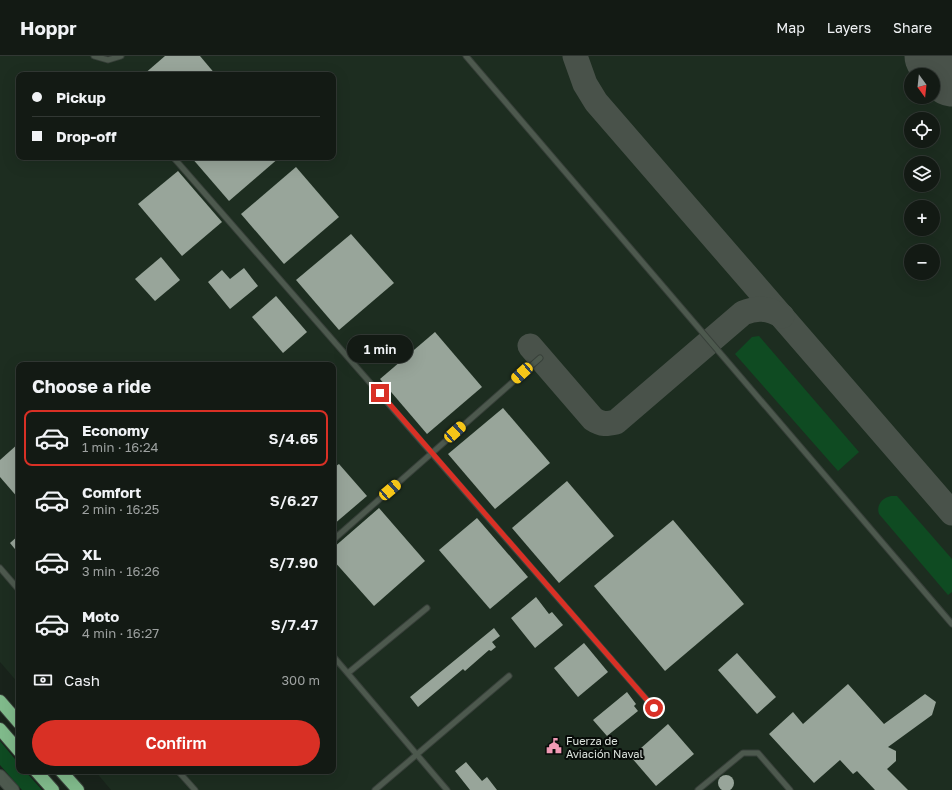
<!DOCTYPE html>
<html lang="en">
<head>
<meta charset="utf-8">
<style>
	body { margin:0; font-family:"Golos Text",sans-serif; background:#202722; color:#f1f3f6; height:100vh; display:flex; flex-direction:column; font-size:15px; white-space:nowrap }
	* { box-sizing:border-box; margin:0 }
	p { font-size:13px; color:#9da1a0 }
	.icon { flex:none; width:22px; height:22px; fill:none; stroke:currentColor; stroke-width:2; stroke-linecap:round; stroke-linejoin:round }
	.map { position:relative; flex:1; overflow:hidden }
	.details { position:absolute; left:16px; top:306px; width:320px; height:412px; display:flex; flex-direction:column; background:#131a14; border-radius:8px; box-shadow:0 4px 16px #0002,0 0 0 1px #323834 }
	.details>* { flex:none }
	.top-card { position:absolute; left:16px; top:16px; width:320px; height:88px; border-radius:8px; box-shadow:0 4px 16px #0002,0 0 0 1px #323834; display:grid; align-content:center; height:88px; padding:0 16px; background:#131a14 }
	.needle { width:26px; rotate:165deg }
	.fabs { position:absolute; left:904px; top:12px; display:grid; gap:8px }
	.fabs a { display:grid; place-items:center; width:36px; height:36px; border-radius:50%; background:#131a14; box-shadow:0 4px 16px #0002,0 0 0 1px #323834; font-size:20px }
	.end { position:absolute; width:18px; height:18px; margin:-9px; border:5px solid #d93025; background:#fff; box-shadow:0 0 0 2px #fff }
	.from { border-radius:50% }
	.bubble { position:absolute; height:28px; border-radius:14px; background:#131a14; box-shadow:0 4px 16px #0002,0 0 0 1px #323834; font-size:13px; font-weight:600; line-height:28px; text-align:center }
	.car { position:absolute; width:12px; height:24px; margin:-12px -6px; border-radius:5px; box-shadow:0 0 3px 1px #0007; background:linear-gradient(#f5c518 24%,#345 0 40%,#f5c518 0 76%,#345 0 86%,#f5c518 0) }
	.top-card b { display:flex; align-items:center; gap:14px; height:38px; font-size:15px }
	.top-card b+b { border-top:1px solid #323834 }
	.top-card i { width:10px; height:10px; background:#f1f3f6 }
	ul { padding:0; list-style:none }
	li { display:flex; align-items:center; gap:12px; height:56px; margin:0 8px 6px; padding:0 8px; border:2px solid transparent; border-radius:8px }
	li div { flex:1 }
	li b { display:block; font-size:15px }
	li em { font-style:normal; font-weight:600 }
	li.current { border-color:#d93025 }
	li>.icon { width:36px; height:36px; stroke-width:1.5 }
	h2 { padding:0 16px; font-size:18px; line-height:48px }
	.pay { display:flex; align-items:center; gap:10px; height:44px; padding:0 16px; font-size:15px }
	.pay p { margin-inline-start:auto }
	.primary-button { display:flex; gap:8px; margin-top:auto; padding:8px 16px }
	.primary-button a { flex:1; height:46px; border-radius:24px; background:#d93025; color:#fff; font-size:16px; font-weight:600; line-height:46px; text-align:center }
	header { display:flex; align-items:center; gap:24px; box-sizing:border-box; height:56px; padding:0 20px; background:#131a14; border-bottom:1px solid #323834 }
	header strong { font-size:19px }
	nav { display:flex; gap:22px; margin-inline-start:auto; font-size:14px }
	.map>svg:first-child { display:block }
	.built { fill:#1d2d20; fill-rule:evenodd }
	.green { fill:#0f4b22 }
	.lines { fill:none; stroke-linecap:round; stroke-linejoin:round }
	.taxiway { stroke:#49524a; stroke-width:25 }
	.runway { stroke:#49524a; stroke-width:63 }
	.building { fill:#98a59a }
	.lane-casing { stroke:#38403a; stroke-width:7 }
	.secondary-casing { stroke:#38403a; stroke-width:14 }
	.highway-casing { stroke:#38403a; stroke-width:14 }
	.lane { stroke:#4d594e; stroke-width:5 }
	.secondary { stroke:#4d594e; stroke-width:12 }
	.highway { stroke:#80ba8b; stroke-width:12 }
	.route { stroke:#d93025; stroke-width:5 }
	.labels { text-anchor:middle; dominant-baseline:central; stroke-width:4; stroke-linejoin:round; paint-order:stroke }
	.poi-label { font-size:11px; fill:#dce3dd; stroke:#070b08; text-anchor:start }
</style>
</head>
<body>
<header>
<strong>Hoppr</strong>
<nav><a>Map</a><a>Layers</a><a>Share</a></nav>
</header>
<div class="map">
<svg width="952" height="734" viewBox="0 0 952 734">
	<rect width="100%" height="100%" fill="#19231b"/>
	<path class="built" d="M0,0H952V734H111L95,715H333V309H19V628L0,606ZM19,19H333V101H19ZM911,19H933V41H911ZM911,63H933V85H911ZM911,107H933V129H911ZM911,151H933V173H911ZM911,195H933V217H911Z"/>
	<g class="green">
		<path d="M759,280L859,396L838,415L735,298L752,281Z"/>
		<path d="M891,440H897L952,503V536L948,539L879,458C876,449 882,442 891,440Z"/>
		<path d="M0,685L19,708V715H25L42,734H22L0,709Z"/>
	</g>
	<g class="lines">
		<g class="taxiway">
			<path d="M575,0L585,28L596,46L952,457"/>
			<path d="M530,290L593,363C602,369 607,368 616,366L743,257C757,251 768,252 782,260"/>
		</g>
		<path class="runway" d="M936,0L952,19"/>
	</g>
	<g class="building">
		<path d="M165,0H200L216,19H143Z"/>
		<path d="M191,101H280L229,145Z"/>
		<path d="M296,111L339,161L284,208L241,158Z"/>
		<path d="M178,115L222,166L182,200L138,148Z"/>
		<path d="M351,178L394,227L339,274L296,224Z"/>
		<path d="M161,201L180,224L155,245L135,223Z"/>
		<path d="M244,212L258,230L230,253L208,226L222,214L230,223Z"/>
		<path d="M276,240L307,276L283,297L252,261Z"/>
		<path d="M435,276L482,331L427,378L380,323Z"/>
		<path d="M503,352L550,407L495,453L448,398Z"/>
		<path d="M19,387V443L0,421V404Z"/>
		<path d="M339,408L367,440L333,469V412Z"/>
		<path d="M567,425L614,480L559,527L512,472Z"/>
		<path d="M379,452L425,505L374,550L333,504V492Z"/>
		<path d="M477,462L528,521L490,553L439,494Z"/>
		<path d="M673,464L744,548L665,615L594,530Z"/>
		<path d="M19,479V498L10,487Z"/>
		<path d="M536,541L549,558L552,556L563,569L535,592L511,562Z"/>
		<path d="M494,572L500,580L492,586L496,591L491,595L489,594L465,615L463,613L418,651L410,641Z"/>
		<path d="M584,587L608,616L578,641L554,612Z"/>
		<path d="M737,597L776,641L757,658L718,614Z"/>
		<path d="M848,628L884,668L925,638L936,646L932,659L888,691L896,695V705L887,713L908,734H875L857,715L853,718L840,704L814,727L769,678L793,656L803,668Z"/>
		<path d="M627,636L636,648L634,650L638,655L607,680L593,664Z"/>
		<path d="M668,668L694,698L656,730L631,701Z"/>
		<path d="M466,706L482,725L487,721L497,734H470L455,715Z"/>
		<circle cx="726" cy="727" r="8"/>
	</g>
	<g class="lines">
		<defs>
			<g id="lane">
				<path d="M94,0L108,4L121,0"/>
				<path d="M466,0L952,568"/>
				<path d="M173,101L654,652"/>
				<path d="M333,484L540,302"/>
				<path d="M0,512L19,534"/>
				<path d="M333,600L447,734"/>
				<path d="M348,617L427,552"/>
				<path d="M178,715L195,734"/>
				<path d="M375,734L509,620"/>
				<path d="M698,734L743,697H758L790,734"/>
			</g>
			<path id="secondary" d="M0,720L13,734"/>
			<g id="highway">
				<path d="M0,645L19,667"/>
				<path d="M0,673L19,695"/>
				<path d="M36,715L53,734"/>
				<path d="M61,715L78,734"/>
			</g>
		</defs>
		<use href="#lane" class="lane-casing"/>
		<use href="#secondary" class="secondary-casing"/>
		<use href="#highway" class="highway-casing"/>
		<use href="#lane" class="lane"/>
		<use href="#secondary" class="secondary"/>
		<use href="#highway" class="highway"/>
	</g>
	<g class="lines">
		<path class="route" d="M380,337L654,652"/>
	</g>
	<defs>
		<symbol id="civic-bare" viewBox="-9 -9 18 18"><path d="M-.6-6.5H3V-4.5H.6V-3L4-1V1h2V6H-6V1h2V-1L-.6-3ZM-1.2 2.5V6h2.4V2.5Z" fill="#f09ab5" stroke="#070b08" stroke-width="2.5" paint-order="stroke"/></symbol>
	</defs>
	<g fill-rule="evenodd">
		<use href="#civic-bare" x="543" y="679" width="22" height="22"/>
	</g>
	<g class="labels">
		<g class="poi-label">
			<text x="566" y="684">Fuerza de<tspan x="566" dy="13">Aviación Naval</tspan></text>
		</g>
	</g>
</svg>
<div class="fabs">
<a><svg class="needle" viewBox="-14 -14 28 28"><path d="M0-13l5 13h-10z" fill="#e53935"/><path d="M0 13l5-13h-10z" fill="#9da1a0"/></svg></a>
<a><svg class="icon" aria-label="locate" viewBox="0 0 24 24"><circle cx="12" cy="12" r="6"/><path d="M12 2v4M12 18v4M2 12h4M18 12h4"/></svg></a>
<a><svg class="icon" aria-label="layers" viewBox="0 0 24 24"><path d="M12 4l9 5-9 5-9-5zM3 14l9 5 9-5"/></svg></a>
<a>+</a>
<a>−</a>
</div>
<i class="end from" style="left:654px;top:652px"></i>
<i class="end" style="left:380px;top:337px"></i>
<div class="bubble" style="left:347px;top:279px;width:66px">1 min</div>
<i class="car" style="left:522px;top:317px;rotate:228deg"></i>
<i class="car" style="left:455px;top:376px;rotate:48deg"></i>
<i class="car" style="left:390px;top:434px;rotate:49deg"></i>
<div class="top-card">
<b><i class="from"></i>Pickup</b>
<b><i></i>Drop-off</b>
</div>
<section class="details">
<h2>Choose a ride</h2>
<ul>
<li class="current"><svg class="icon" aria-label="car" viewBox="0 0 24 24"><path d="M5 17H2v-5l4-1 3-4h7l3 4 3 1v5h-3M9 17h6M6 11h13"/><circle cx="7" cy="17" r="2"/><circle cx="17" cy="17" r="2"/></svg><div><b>Economy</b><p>1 min · 16:24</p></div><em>S/4.65</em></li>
<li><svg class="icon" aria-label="car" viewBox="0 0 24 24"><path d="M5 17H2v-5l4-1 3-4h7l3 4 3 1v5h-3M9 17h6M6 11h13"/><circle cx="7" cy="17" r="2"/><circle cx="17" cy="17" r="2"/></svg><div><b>Comfort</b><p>2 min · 16:25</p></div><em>S/6.27</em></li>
<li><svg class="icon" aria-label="car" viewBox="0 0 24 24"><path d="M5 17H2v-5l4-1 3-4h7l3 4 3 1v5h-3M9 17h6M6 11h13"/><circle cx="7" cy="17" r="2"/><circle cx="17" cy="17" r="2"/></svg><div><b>XL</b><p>3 min · 16:26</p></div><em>S/7.90</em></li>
<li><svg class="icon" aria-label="car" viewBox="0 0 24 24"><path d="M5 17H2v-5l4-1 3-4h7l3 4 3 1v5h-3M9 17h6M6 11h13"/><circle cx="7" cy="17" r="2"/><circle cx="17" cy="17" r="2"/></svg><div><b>Moto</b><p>4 min · 16:27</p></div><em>S/7.47</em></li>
</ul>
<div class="pay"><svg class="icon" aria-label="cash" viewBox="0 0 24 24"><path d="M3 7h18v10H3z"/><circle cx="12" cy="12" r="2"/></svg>Cash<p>300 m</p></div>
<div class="primary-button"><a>Confirm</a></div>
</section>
</div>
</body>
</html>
